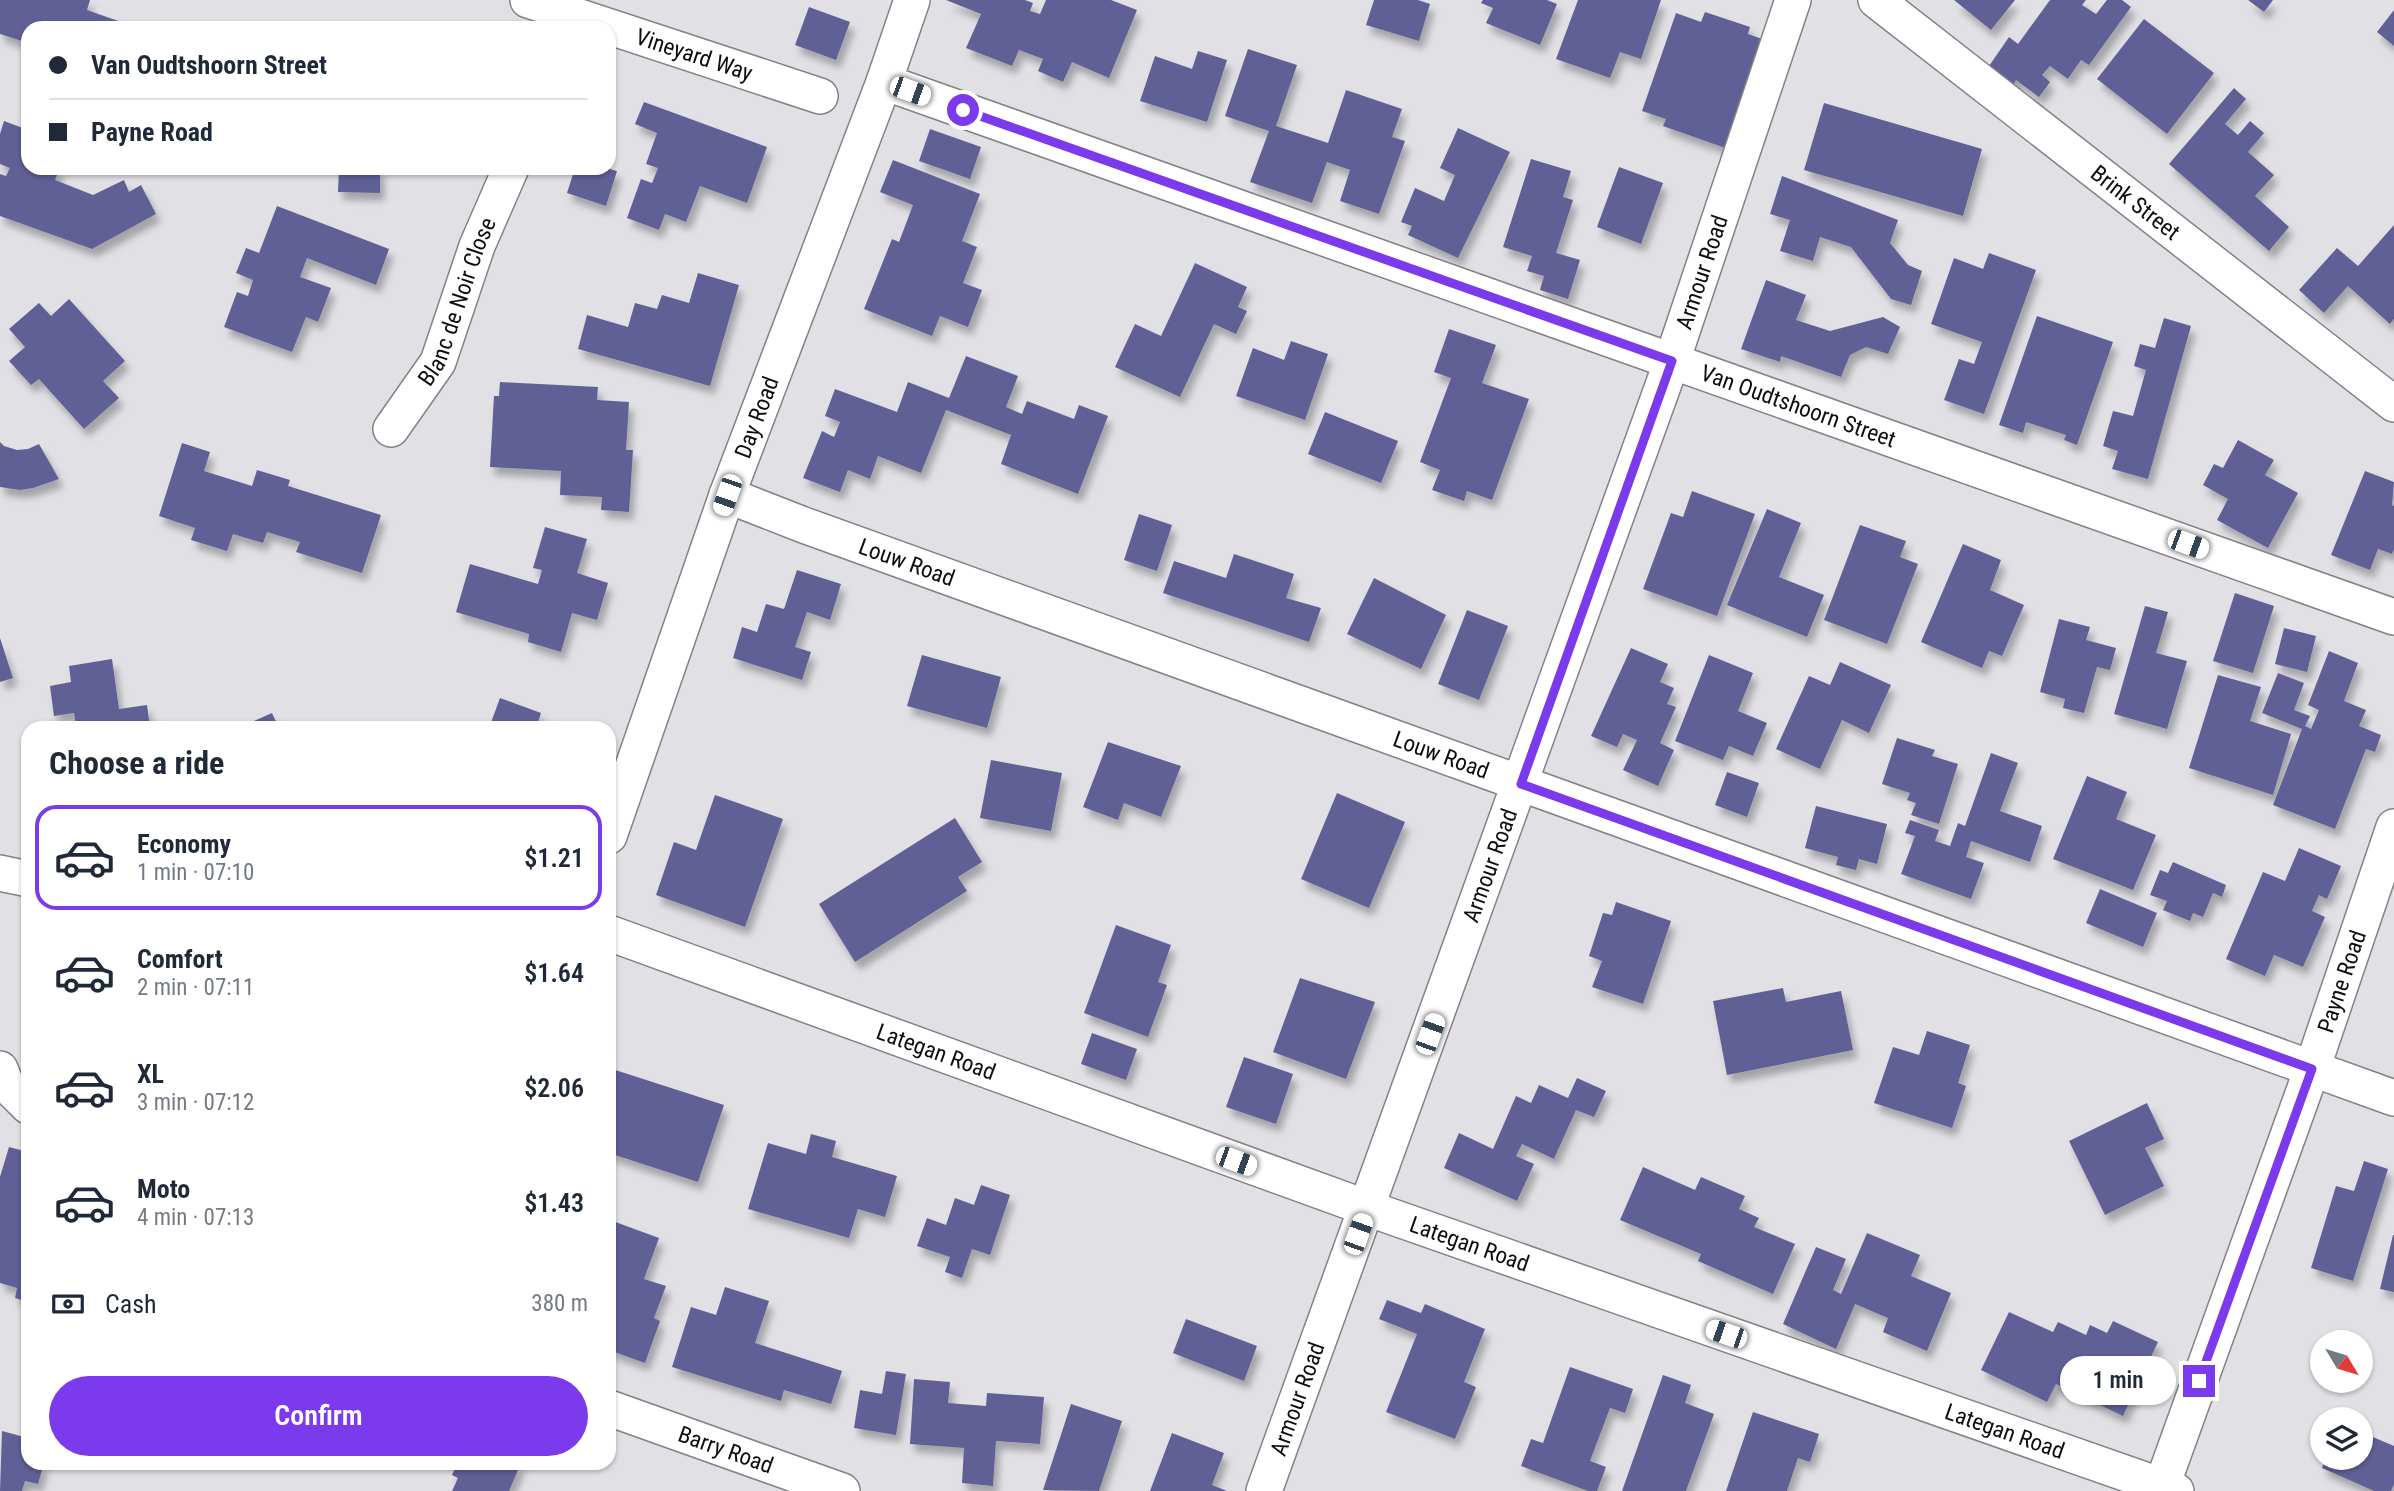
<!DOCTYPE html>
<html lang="en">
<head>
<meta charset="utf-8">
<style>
	body { margin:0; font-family:"Roboto Condensed",sans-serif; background:#f6f6f7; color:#1f2937; height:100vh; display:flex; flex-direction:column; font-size:26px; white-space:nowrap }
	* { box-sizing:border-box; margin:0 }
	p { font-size:23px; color:#747a83 }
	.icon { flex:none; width:38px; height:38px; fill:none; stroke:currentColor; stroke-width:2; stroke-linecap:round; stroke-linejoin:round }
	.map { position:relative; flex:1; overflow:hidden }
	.drawer { position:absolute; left:21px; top:721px; width:595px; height:749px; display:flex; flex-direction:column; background:#fff; border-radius:21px; box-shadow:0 2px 5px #0004 }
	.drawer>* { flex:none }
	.guide { position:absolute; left:21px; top:21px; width:595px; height:154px; border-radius:21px; box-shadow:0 2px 5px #0004; display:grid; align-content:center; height:154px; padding:0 28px; background:#fff }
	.needle { width:46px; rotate:128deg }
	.controls { position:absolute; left:2310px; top:1330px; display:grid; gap:14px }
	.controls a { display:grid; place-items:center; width:63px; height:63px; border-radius:50%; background:#fff; box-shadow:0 2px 5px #0004; font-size:35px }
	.end { position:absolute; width:32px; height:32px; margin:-16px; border:9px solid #7c3aed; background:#fff; box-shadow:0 0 0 4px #fff }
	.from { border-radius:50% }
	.bubble { position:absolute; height:49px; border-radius:24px; background:#fff; box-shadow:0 2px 5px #0004; font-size:23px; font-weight:600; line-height:49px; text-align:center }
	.car { position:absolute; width:21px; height:42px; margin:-21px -10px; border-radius:9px; box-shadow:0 0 5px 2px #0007; background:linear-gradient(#fff 24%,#345 0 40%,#fff 0 76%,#345 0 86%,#fff 0) }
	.guide b { display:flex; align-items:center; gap:24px; height:66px; font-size:26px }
	.guide b+b { border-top:2px solid #e0e1e3 }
	.guide i { width:18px; height:18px; background:#1f2937 }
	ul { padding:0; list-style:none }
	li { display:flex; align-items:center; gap:21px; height:105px; margin:0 14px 10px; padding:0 14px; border:4px solid transparent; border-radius:21px }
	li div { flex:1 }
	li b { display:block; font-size:26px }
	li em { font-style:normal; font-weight:600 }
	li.on { border-color:#7c3aed }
	li>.icon { width:63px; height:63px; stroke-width:1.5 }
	h2 { padding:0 28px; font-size:32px; line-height:84px }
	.pay { display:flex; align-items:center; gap:18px; height:77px; padding:0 28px; font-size:26px }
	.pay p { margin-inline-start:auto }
	.button { display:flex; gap:14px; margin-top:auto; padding:14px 28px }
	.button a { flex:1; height:80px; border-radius:42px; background:#7c3aed; color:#fff; font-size:28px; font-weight:600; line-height:80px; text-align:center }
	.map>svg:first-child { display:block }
	.building { fill:#616196; filter:url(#shadow) }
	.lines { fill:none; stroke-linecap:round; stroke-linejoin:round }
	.street-casing { stroke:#828287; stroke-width:38 }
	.street { stroke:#fff; stroke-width:35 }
	.route { stroke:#7c3aed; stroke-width:9 }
	.labels { text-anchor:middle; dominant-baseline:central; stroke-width:7; stroke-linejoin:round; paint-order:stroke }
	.street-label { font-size:23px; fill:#0d0d0f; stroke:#e0e0e5 }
</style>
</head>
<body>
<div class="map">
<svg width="2394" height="1491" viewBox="0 0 2394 1491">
	<defs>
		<filter id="shadow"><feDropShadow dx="4.5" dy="8" stdDeviation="3.5" flood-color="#0004"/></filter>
	</defs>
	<rect width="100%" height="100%" fill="#e0e0e5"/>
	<g class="building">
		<path d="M0,0H90L87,10L138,28H28V43L0,34Z"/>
		<path d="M946,0H1025L1033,3L1030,11L1040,14L1046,0H1111L1137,10L1109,78L1072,62L1063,82L1038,71L1043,59L1019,50L1012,66L966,48L981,14Z"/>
		<path d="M1374,0H1418L1430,4L1419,41L1366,25Z"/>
		<path d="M1483,0H1547L1557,4L1540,45L1486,23L1493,8L1481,3Z"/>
		<path d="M1578,0H1661L1641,59L1620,52L1610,78L1556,59Z"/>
		<path d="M1954,0H2015L1991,30Z"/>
		<path d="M2050,0H2086L2082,5L2096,14L2107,0H2122L2131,7L2089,65L2081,60L2068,79L2050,66L2042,75L2050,82L2039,97L2016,80L2012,87L1987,69L2009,37L2018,44Z"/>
		<path d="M2248,0H2273L2264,12Z"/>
		<path d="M809,7L850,22L836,60L795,45Z"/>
		<path d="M2394,10V46L2377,32Z"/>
		<path d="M1705,12L1750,27L1748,34L1765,40L1728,149L1663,126L1666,119L1642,111L1676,13L1701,22Z"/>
		<path d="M2144,19L2214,73L2167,134L2097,79Z"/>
		<path d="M1248,49L1297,65L1276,126L1328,143L1346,90L1402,109L1392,137L1405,141L1379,214L1340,201L1350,170L1327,162L1312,203L1250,182L1269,131L1225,116Z"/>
		<path d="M1198,51L1227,60L1207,122L1140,101L1155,56L1192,69Z"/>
		<path d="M2234,88L2246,99L2225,124L2238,135L2250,121L2264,133L2248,152L2274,175L2255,196L2289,227L2269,251L2169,164Z"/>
		<path d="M644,102L767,147L747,203L700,186L686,222L665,214L659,230L627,218L641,179L652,183L658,168L646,164L657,133L635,124Z"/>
		<path d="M1824,103L1982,149L1963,216L1804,170Z"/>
		<path d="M4,121L28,130V168H60L55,180L93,195L124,180L129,192L141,185L156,214L92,249L0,216V174L6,176L10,168L0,164V134Z"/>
		<path d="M1458,128L1510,152L1458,258L1408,235L1412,226L1401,222L1415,188L1444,201L1455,175L1440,168Z"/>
		<path d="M930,129L981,147L970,179L919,161Z"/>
		<path d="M1531,159L1571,171L1563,197L1573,200L1556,253L1580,260L1568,299L1540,290L1544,276L1527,271L1532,256L1503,247Z"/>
		<path d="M893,160L980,194L962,241L977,247L963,283L982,290L968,327L940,316L932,336L864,309L892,239L899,242L913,205L880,192Z"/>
		<path d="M1619,167L1663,183L1641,244L1597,227Z"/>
		<path d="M339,168H380V193L338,192Z"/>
		<path d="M575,168H606L617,171L606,206L567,193Z"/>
		<path d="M1782,176L1898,220L1890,243L1908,265L1922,271L1911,305L1891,299L1851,247L1820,237L1813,261L1780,251L1790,220L1770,214Z"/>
		<path d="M277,206L389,249L376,285L307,258L300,277L331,288L318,322L306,317L292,352L224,327L237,292L248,296L253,280L236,273L246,248L259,253Z"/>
		<path d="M2394,225V319L2390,324L2348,286L2324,313L2299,290L2337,248L2358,266Z"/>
		<path d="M1989,253L2036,270L1984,414L1944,400L1959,359L1974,364L1982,342L1931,324L1954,258L1983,269Z"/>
		<path d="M1195,263L1247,287L1238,307L1247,311L1236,334L1214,324L1180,397L1115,367L1135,324L1161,336Z"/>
		<path d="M698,273L739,285L710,386L578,349L587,315L628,327L635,303L657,309L662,295L689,303Z"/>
		<path d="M1766,280L1806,295L1796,320L1830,331L1883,317L1900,327L1888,354L1866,347L1850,355L1841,377L1781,356L1780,362L1741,349Z"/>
		<path d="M69,299L125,361L103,381L119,398L84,429L39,379L31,385L9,361L25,347L9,329L39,303L51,316Z"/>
		<path d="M2037,316L2113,342L2077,445L2064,440L2066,435L2026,422L2023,433L1999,425Z"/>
		<path d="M2164,318L2191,326L2148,479L2112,469L2118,451L2103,446L2113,411L2133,416L2146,370L2134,366L2140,344L2155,348Z"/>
		<path d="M1449,329L1496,345L1482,383L1529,399L1492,500L1467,491L1464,501L1432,490L1440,470L1420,462L1451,378L1434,372Z"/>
		<path d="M1291,341L1328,354L1305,420L1236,396L1253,348L1284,360Z"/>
		<path d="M966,356L1018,376L1006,407L1022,414L1027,401L1074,419L1079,405L1108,416L1078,494L1001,464L1011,435L946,410L921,473L878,456L870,479L848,470L840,492L803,478L822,431L834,437L840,422L825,416L835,389L897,412L908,382L949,398Z"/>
		<path d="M500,382L598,387L597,400L629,402L626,450H633L629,512L601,510L602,497L560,495L561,471L490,467L494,396H499Z"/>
		<path d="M1325,412L1398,441L1381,483L1308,454Z"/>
		<path d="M2238,440L2274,460L2265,475L2298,493L2268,548L2217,520L2228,499L2203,485L2214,464L2223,468Z"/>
		<path d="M0,442L4,446L17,450L28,449L39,444L59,479L33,488L20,490L0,487Z"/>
		<path d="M182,443L210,452L204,471L252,486L257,470L290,480L288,486L381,515L362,573L296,552L300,542L267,532L263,543L233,534L227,551L191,540L195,528L159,516Z"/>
		<path d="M2365,471L2394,482L2392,505L2394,506V549L2392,554L2378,549L2370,570L2331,555Z"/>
		<path d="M1692,491L1755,514L1717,616L1643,589L1671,513L1683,517Z"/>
		<path d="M1767,509L1801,523L1779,577L1824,595L1807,637L1727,605Z"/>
		<path d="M1139,514L1172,525L1157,571L1124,560Z"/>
		<path d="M1860,525L1906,541L1900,557L1918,564L1887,644L1824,620Z"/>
		<path d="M545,527L587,539L577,573L608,583L597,620L572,613L561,652L528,642L529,634L456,612L470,564L538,584L542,570L533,568Z"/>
		<path d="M1963,544L2001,560L1990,590L2024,605L2002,656L1989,651L1982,668L1921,642Z"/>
		<path d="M1234,554L1294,574L1286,598L1321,608L1309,642L1163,593L1174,561L1226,578Z"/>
		<path d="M797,570L841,584L830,620L807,612L795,647L811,652L802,680L733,658L742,627L757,632L766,604L784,609Z"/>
		<path d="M1374,578L1446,615L1421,669L1347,634Z"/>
		<path d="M2235,593L2274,606L2253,673L2213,661Z"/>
		<path d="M2145,606L2168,612L2156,653L2187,661L2167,729L2114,714Z"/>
		<path d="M1467,610L1508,626L1479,700L1438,684Z"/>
		<path d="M2059,619L2090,627L2086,640L2116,648L2110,670L2097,667L2084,713L2063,708L2065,699L2040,692Z"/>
		<path d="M2284,628L2316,636L2307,672L2275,664Z"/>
		<path d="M0,638L13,678L0,682Z"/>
		<path d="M1631,648L1668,664L1660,682L1674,688L1667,704L1676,707L1660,743L1674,750L1658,786L1623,770L1637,740L1623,734L1617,747L1591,736Z"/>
		<path d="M2329,651L2358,663L2344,701L2366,710L2359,726L2381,735L2375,752L2366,749L2335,829L2273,805L2302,729L2262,713L2278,673L2304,683L2294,710L2310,716L2305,726L2311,729L2319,710L2308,705Z"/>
		<path d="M922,655L1001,677L987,728L907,706Z"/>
		<path d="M1709,655L1753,673L1738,711L1767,723L1753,756L1729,746L1723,760L1675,741Z"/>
		<path d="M112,659L119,709L147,705L150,728H76L74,713L54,716L50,686L71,682L69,666Z"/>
		<path d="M1840,662L1891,685L1869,733L1842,720L1820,769L1776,749L1809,676L1830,685Z"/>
		<path d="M2218,675L2261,687L2250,721L2291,734L2273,795L2189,768Z"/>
		<path d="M500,698L541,713L536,728H489Z"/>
		<path d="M272,713L279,728H238Z"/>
		<path d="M1897,738L1935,750L1932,756L1958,764L1939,824L1911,815L1916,803L1907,800L1910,793L1882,784Z"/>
		<path d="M1108,742L1181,766L1161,817L1124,803L1118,820L1083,807Z"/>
		<path d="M1991,753L2018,763L2000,811L2042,826L2030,862L1971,841L1966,857L1984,863L1971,899L1901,874L1915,836L1905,833L1910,820L1939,830L1935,841L1950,846L1958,823L1965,826Z"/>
		<path d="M991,760L1062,773L1051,831L980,818Z"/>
		<path d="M1727,772L1759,783L1747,817L1715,805Z"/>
		<path d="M2087,776L2127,792L2116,819L2156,835L2133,890L2053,859Z"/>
		<path d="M1337,793L1405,822L1369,908L1301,879Z"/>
		<path d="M715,795L783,819L745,927L656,895L674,842L696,850Z"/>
		<path d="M1816,806L1887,824L1877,864L1859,859L1856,870L1836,865L1838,857L1805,848Z"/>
		<path d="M955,818L982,862L958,877L967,891L855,962L819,904Z"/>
		<path d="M2299,848L2341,866L2327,899L2319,895L2312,911L2325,917L2303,967L2274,955L2265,976L2226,959L2263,872L2285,881Z"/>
		<path d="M2173,862L2226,885L2222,897L2213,893L2203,917L2193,913L2190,921L2163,910L2167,901L2150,895L2160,870L2168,873Z"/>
		<path d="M2100,889L2157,913L2143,947L2086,923Z"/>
		<path d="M1616,902L1671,921L1643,1004L1592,987L1602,961L1589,956L1603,913L1612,915Z"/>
		<path d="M1116,925L1171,945L1158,982L1167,985L1148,1037L1084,1013Z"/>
		<path d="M1300,978L1375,1002L1346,1079L1273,1052Z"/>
		<path d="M1783,988L1786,1002L1841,991L1853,1050L1727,1075L1713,1001Z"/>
		<path d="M1927,1031L1970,1045L1958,1083L1966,1086L1952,1128L1874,1103L1893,1047L1919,1055Z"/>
		<path d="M1092,1033L1137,1049L1126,1080L1081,1064Z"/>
		<path d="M1244,1057L1293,1074L1276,1124L1226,1107Z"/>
		<path d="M609,1068L724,1105L698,1182L609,1153Z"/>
		<path d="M1577,1078L1606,1091L1594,1117L1576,1110L1554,1159L1522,1144L1516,1156L1534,1164L1517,1201L1444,1168L1459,1133L1493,1149L1516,1096L1531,1103L1539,1085L1568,1098Z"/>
		<path d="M2147,1103L2164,1139L2145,1148L2164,1186L2105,1215L2069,1141Z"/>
		<path d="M811,1134L836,1141L832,1157L897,1176L885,1217L858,1209L849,1238L748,1209L768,1143L806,1154Z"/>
		<path d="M9,1147L28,1152V1302L15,1298L17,1288L0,1283V1177Z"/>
		<path d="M2364,1161L2388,1169L2353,1281L2311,1268L2336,1186L2354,1191Z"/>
		<path d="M1643,1167L1695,1190L1701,1177L1745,1196L1739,1209L1759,1218L1754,1227L1795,1244L1773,1294L1698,1261L1701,1254L1620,1220Z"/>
		<path d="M981,1185L1010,1195L990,1255L972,1249L962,1278L945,1272L950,1257L917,1246L927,1218L946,1225L955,1198L974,1205Z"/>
		<path d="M610,1220L659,1238L644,1279L666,1286L654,1318L660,1321L645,1363L609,1350Z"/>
		<path d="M1867,1233L1920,1255L1911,1276L1951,1293L1927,1351L1883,1332L1888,1318L1855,1304L1836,1349L1783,1324L1816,1247L1846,1259L1833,1290L1841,1294Z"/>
		<path d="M2393,1235H2394V1292L2380,1289Z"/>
		<path d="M725,1287L769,1301L755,1343L842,1371L831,1404L784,1390L781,1401L672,1367L691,1307L716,1315Z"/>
		<path d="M1387,1300L1421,1313L1425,1304L1485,1329L1464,1382L1476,1387L1455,1439L1386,1412L1417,1334L1379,1319Z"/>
		<path d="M2009,1312L2053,1332L2058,1322L2086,1335L2090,1325L2107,1333L2113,1321L2158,1342L2123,1416L2056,1384L2047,1402L1981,1370Z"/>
		<path d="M1186,1319L1257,1346L1244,1381L1173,1353Z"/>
		<path d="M1570,1367L1633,1389L1625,1413L1610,1408L1590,1461L1606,1467L1597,1491H1588L1521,1466L1531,1439L1543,1443Z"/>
		<path d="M886,1371L906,1374L896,1435L854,1428L860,1390L882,1394Z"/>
		<path d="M1663,1375L1691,1385L1685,1403L1714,1414L1686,1491H1622Z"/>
		<path d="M914,1379L950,1382L948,1403L986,1406L987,1393L1044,1397L1040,1444L996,1441L993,1486L962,1483L964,1448L910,1444Z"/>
		<path d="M1071,1404L1122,1421L1099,1491L1043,1490Z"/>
		<path d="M1753,1412L1819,1434L1810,1462L1798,1458L1787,1491H1726Z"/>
		<path d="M2,1431L28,1438V1463H44L38,1484L25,1481L22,1491H0Z"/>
		<path d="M2361,1432L2394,1446V1484L2391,1491H2374L2322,1468L2326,1458H2361Z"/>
		<path d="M1172,1433L1224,1453L1212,1485L1227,1491H1150Z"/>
		<path d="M457,1463H521L509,1491H452L458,1478L452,1475Z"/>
	</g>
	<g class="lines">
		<defs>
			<g id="street">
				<path id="s1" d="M528,0L820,96"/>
				<path id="s2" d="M1876,0L2394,404"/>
				<path id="s3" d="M884,82L2394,617"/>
				<path id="s4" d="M391,429L438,362L477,246L511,168"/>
				<path id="s5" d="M727,495L801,524L2394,1098"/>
				<path id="s6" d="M609,836L727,495L884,82L912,0"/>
				<path d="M0,873L28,879"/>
				<path id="s7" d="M609,933L1367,1208L2176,1491"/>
				<path d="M0,1069L6,1084L28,1106"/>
				<path id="s8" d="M609,1408L842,1491"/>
				<path id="s9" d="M1264,1491L1672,361L1793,0"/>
				<path id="s10" d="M2160,1491L2312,1069L2394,827"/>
			</g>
		</defs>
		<use href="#street" class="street-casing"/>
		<use href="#street" class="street"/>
	</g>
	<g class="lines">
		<path class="route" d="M963,110L1672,361L1521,784L2312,1069L2199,1381"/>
	</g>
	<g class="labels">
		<g class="street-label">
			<text stroke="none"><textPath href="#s1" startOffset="175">Vineyard Way</textPath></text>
			<text stroke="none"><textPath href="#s2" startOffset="329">Brink Street</textPath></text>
			<text stroke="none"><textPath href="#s9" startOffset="1295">Armour Road</textPath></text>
			<text stroke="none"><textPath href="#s4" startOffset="145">Blanc de Noir Close</textPath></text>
			<text stroke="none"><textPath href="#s3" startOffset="970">Van Oudtshoorn Street</textPath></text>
			<text stroke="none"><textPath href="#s6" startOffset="444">Day Road</textPath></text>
			<text stroke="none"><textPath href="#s5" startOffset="192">Louw Road</textPath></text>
			<text stroke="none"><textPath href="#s5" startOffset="760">Louw Road</textPath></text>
			<text stroke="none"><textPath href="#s9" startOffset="665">Armour Road</textPath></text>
			<text stroke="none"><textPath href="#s10" startOffset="541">Payne Road</textPath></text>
			<text stroke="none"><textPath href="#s7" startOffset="348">Lategan Road</textPath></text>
			<text stroke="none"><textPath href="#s7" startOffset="915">Lategan Road</textPath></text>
			<text stroke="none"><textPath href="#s9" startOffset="98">Armour Road</textPath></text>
			<text stroke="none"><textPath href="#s7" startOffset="1482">Lategan Road</textPath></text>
			<text stroke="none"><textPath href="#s8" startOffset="124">Barry Road</textPath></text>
		</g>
	</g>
</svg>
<div class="controls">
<a><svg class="needle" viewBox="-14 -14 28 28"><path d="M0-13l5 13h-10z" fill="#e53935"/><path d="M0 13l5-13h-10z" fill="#747a83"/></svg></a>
<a><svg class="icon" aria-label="layers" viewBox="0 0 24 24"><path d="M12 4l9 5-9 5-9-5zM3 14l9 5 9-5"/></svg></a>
</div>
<i class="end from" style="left:963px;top:110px"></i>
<i class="end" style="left:2199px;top:1381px"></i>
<div class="bubble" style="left:2060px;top:1356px;width:116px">1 min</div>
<i class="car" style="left:910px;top:91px;rotate:110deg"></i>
<i class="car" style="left:727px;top:495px;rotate:199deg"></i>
<i class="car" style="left:2188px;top:544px;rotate:110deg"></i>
<i class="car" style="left:1430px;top:1034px;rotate:20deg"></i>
<i class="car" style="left:1236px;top:1161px;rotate:110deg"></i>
<i class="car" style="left:1358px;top:1234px;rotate:20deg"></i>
<i class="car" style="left:1726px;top:1334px;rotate:289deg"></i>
<div class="guide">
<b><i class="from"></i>Van Oudtshoorn Street</b>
<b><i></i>Payne Road</b>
</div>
<section class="drawer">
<h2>Choose a ride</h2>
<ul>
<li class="on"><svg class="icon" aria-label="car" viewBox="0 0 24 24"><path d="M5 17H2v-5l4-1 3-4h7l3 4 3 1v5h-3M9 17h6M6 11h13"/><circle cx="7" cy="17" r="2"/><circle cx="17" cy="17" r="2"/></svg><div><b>Economy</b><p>1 min · 07:10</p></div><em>$1.21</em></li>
<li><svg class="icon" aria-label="car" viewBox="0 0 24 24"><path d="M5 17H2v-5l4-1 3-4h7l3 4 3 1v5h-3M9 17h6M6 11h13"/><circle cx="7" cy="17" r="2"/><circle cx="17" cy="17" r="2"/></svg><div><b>Comfort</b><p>2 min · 07:11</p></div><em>$1.64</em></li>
<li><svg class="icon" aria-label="car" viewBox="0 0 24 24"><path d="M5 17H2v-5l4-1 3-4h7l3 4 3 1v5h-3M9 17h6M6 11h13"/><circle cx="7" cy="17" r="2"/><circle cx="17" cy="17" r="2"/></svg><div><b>XL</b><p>3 min · 07:12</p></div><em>$2.06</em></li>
<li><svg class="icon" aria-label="car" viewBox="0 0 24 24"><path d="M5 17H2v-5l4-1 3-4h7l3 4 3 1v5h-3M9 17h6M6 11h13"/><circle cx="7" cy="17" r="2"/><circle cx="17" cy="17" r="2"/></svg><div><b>Moto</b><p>4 min · 07:13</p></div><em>$1.43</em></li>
</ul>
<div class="pay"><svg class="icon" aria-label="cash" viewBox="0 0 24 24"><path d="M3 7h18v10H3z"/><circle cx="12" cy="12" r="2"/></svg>Cash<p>380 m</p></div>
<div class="button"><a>Confirm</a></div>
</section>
</div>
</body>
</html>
